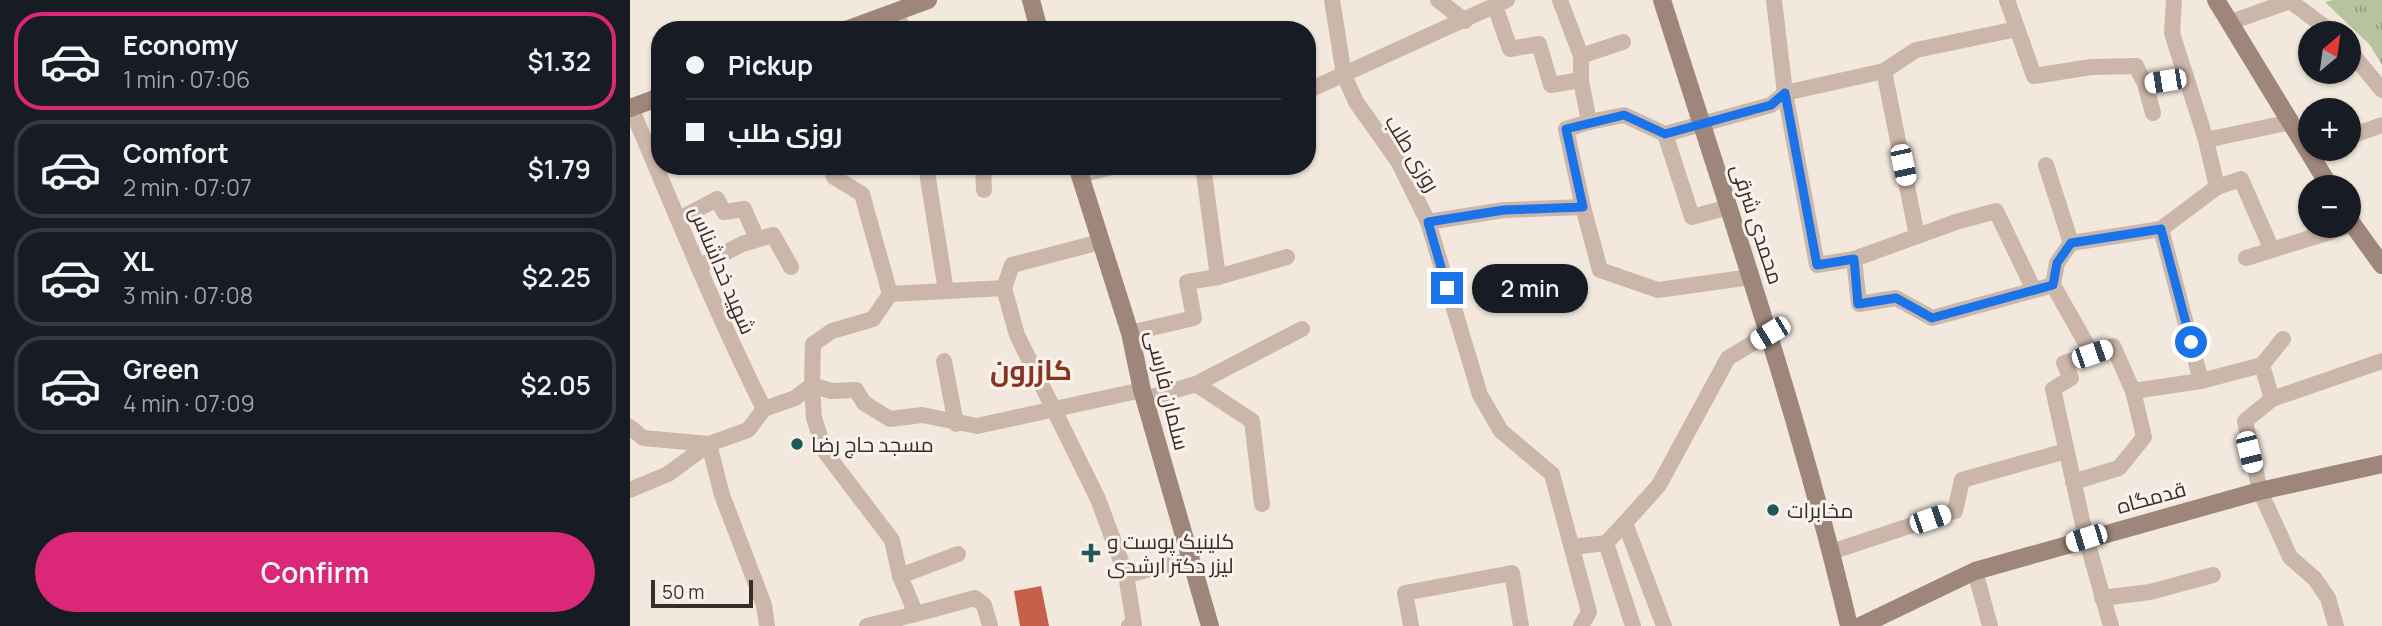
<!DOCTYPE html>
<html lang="en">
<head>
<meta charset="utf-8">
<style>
	body { margin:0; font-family:Manrope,Cairo,sans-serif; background:#242831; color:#f1f3f6; height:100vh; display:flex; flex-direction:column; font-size:26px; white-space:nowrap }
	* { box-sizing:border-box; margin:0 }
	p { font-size:23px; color:#9ea1a6 }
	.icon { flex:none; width:38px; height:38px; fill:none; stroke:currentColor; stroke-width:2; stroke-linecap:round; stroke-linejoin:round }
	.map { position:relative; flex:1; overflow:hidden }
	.side { display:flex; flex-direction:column; background:#171b24; width:630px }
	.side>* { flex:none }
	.guide { position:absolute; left:21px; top:21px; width:665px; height:154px; border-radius:28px; box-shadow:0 2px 5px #0004; display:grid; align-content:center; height:154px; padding:0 35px; background:#171b24 }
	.needle { width:46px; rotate:29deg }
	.fabs { position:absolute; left:1668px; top:21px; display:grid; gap:14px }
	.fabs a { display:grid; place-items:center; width:63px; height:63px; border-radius:50%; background:#171b24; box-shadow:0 2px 5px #0004; font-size:35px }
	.scale { position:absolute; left:21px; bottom:18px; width:102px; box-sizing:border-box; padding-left:7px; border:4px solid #382d29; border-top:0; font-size:19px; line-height:24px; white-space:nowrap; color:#382d29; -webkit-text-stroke:5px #faf2eb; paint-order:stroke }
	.end { position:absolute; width:32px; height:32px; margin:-16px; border:9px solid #1a73e8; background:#fff; box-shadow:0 0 0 4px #fff }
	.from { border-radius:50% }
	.bubble { position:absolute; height:49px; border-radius:24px; background:#171b24; box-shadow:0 2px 5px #0004; font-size:23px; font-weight:600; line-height:49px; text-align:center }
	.car { position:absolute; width:21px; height:42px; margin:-21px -10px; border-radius:9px; box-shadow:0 0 5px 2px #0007; background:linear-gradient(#fff 24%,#345 0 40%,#fff 0 76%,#345 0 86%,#fff 0) }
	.guide b { display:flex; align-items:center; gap:24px; height:66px; font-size:26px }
	.guide b+b { border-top:2px solid #363941 }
	.guide i { width:18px; height:18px; background:#f1f3f6 }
	ul { padding:12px 0 0; list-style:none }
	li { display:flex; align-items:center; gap:21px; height:98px; margin:0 14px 10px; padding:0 21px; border:4px solid #363941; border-radius:28px }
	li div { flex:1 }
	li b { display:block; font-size:26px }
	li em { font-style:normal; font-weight:600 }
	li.selected { border-color:#db2777 }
	li>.icon { width:63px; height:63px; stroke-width:1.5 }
	.button { display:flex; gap:14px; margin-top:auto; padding:14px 35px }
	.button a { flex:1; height:80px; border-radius:42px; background:#db2777; color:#fff; font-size:28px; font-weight:600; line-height:80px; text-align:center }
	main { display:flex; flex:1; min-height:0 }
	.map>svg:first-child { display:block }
	.park { fill:url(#park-tufts) }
	.building { fill:#c5604a }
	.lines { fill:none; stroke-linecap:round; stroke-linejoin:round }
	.street { stroke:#cbb7aa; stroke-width:16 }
	.secondary { stroke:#9e867b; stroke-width:18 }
	.route { stroke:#1a73e8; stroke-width:9 }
	.poi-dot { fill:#1f5959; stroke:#faf2eb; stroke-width:2.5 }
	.labels { text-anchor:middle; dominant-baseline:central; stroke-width:6; stroke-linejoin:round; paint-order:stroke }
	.street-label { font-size:21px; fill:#382d29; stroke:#faf2eb }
	.poi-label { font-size:21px; fill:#382d29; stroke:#faf2eb; text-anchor:start }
	.district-label { font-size:28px; font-weight:bold; fill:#873523; stroke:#faf2eb }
</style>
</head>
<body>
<main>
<section class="side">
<ul>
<li class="selected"><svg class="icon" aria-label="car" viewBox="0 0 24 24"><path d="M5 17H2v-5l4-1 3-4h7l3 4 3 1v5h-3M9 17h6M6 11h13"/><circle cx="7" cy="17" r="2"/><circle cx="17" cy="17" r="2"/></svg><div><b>Economy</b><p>1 min · 07:06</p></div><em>$1.32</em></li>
<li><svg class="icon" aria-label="car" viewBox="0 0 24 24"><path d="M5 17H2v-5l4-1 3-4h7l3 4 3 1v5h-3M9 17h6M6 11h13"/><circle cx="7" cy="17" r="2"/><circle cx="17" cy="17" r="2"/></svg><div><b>Comfort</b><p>2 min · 07:07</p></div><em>$1.79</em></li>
<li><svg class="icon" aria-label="car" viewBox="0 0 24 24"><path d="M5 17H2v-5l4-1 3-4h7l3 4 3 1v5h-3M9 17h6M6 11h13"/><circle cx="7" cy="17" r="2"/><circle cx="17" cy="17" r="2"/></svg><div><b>XL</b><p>3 min · 07:08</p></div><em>$2.25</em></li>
<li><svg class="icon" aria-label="car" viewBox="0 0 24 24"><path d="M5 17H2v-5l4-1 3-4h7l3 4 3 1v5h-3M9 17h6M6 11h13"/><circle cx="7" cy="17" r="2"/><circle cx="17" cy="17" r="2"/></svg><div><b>Green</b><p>4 min · 07:09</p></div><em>$2.05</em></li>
</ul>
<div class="button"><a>Confirm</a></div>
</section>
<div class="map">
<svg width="1752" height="626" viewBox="0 0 1752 626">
	<defs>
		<pattern id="park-tufts" width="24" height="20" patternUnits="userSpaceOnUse" patternTransform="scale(1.75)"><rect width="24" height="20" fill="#b8c29e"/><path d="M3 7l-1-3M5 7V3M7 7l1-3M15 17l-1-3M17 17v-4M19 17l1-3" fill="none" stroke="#979e81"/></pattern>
	</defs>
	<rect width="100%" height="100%" fill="#f2e8de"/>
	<path class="park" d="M1703,0H1752V65L1740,45L1695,2Z"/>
	<path class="building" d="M411,586L419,626H390L384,591Z"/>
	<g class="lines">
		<g class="street">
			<path d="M702,0L714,75L726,102L768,161L798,222L850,395L871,431L922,474L959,612L951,626"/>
			<path d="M808,0L835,21"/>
			<path d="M930,0L951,56V80L959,122L936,129L953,207"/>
			<path d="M1144,0L1155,93L1187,265L1224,259L1229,304L1266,298L1302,318L1423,285L1462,354L1434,363L1441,378L1423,389L1456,538L1481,626"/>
			<path d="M1377,0L1404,76L1461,67L1506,66L1515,84L1555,78"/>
			<path d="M1544,0L1542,33L1576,140L1587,187L1611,179L1642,250"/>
			<path d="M1660,1L1703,33"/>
			<path d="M865,6L880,49L909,44L921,85L951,80"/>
			<path d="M268,11L271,30"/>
			<path d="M1601,22L1663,0"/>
			<path d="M1718,49L1752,90"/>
			<path d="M951,56L993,42"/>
			<path d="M1254,71L1287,236"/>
			<path d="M1515,84L1523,113"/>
			<path d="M677,91L877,0"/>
			<path d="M1,108C44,209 85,311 134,409"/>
			<path d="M959,122L994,115L1035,134L1141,105L1155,93L1254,71L1286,50L1387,29"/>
			<path d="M1035,134L1062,217L1099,207"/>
			<path d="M1718,137L1752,125"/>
			<path d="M1576,140L1661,122"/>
			<path d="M1416,165L1441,243L1427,263L1423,285"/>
			<path d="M201,166L204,177L232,194L260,294"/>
			<path d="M296,166L316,291"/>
			<path d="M353,166L354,190"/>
			<path d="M450,175L486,166"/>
			<path d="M49,219L87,199L94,212L114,209L127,239"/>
			<path d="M798,222L874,210L953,207L970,270L1028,290L1121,277"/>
			<path d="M1531,229L1571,381"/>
			<path d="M1441,243L1531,229L1587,187"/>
			<path d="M1616,258L1722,225"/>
			<path d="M1224,259L1326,222L1366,211L1404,290"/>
			<path d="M70,266L112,244L143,235L161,267"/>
			<path d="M588,277L657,257"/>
			<path d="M374,288L387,335L468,499L496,575"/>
			<path d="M500,333L564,318L557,282L588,277L573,166"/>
			<path d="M1462,354L1483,346L1503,391"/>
			<path d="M314,361L326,424"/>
			<path d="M1632,365L1642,399"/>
			<path d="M566,384L622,421L632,504"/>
			<path d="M515,399L566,384L672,329"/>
			<path d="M0,427L13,438L79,444L118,430L134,409L165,398L182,385L183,344L202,331L243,319L260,294L374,288L382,265L470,242"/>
			<path d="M1443,482L1489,468L1514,437L1503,391L1571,381L1632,365L1653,339"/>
			<path d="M0,490L38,474L79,444L92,495L134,605L137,626"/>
			<path d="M976,543L1003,626"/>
			<path d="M942,547L976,543L995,523"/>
			<path d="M1201,552L1325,511L1332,480L1436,451"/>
			<path d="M1345,571L1360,626"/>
			<path d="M270,576L328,554"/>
			<path d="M1472,598L1520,592L1583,575"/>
			<path d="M237,626L286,614"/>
			<path d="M360,626L354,605L345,598L286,614L270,576L262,540L195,452L184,418L182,385L201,391L226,390L234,403L260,419L292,415L347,426L512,390"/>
			<path d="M499,626L504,624L496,575L560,560"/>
			<path d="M781,626L775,593L882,573L891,626"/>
			<path d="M1034,626L995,523L1029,485L1098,358L1140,333"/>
			<path d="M1706,626L1698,598L1685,579L1660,557L1630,491L1615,421L1642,399L1752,361"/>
		</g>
		<g class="secondary">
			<path d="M401,0L409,30"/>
			<path d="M1032,0C1098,208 1169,414 1219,626"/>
			<path d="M1586,0L1700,187"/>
			<path d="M216,30L298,0"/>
			<path d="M0,108L30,97"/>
			<path d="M447,166L500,333L512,390L580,626"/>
			<path d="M1718,218L1752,265"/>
			<path d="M1230,626L1345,571L1630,491L1752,464"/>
		</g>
	</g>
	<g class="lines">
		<path class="route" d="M817,288L798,222L874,210L953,207L936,129L994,115L1035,134L1141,105L1155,93L1187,265L1224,259L1228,304L1266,298L1302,318L1423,285L1427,263L1441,243L1531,229L1561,342"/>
	</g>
	<g class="poi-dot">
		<circle cx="167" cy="444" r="7"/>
		<circle cx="1143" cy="510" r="7"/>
		<path d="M457.5 542.5h7v7h7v7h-7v7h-7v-7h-7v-7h7z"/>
	</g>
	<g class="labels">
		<g class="street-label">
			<text transform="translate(783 153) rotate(59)">روزی طلب</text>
			<text transform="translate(1128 224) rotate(72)">محمدی شرقی</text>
			<text transform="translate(93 270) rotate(67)">شهید خداشناس</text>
			<text transform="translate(538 390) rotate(76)">سلمان فارسی</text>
			<text transform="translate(1521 497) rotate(-15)">قدمگاه</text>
		</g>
		<g class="poi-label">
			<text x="181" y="444">مسجد حاج رضا</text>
			<text x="1157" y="510">مخابرات</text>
			<text x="477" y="541">کلینیک پوست و<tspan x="477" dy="24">لیزر دکتر ارشدی</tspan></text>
		</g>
		<g class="district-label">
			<text x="401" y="369">کازرون</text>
		</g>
	</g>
</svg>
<div class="fabs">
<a><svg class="needle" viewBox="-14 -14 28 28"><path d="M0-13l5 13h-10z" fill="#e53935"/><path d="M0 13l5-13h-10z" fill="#9ea1a6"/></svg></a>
<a>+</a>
<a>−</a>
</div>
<div class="scale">50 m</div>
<i class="end from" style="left:1561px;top:342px"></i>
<i class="end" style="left:817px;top:288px"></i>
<div class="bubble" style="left:842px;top:264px;width:116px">2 min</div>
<i class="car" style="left:1535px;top:81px;rotate:261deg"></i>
<i class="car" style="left:1273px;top:165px;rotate:168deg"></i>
<i class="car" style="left:1140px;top:333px;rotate:239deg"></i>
<i class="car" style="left:1462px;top:354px;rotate:71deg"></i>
<i class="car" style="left:1619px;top:452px;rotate:166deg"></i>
<i class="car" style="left:1300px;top:519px;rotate:71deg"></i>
<i class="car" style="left:1456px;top:538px;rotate:253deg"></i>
<div class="guide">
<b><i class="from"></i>Pickup</b>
<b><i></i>روزی طلب</b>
</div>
</div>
</main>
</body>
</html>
